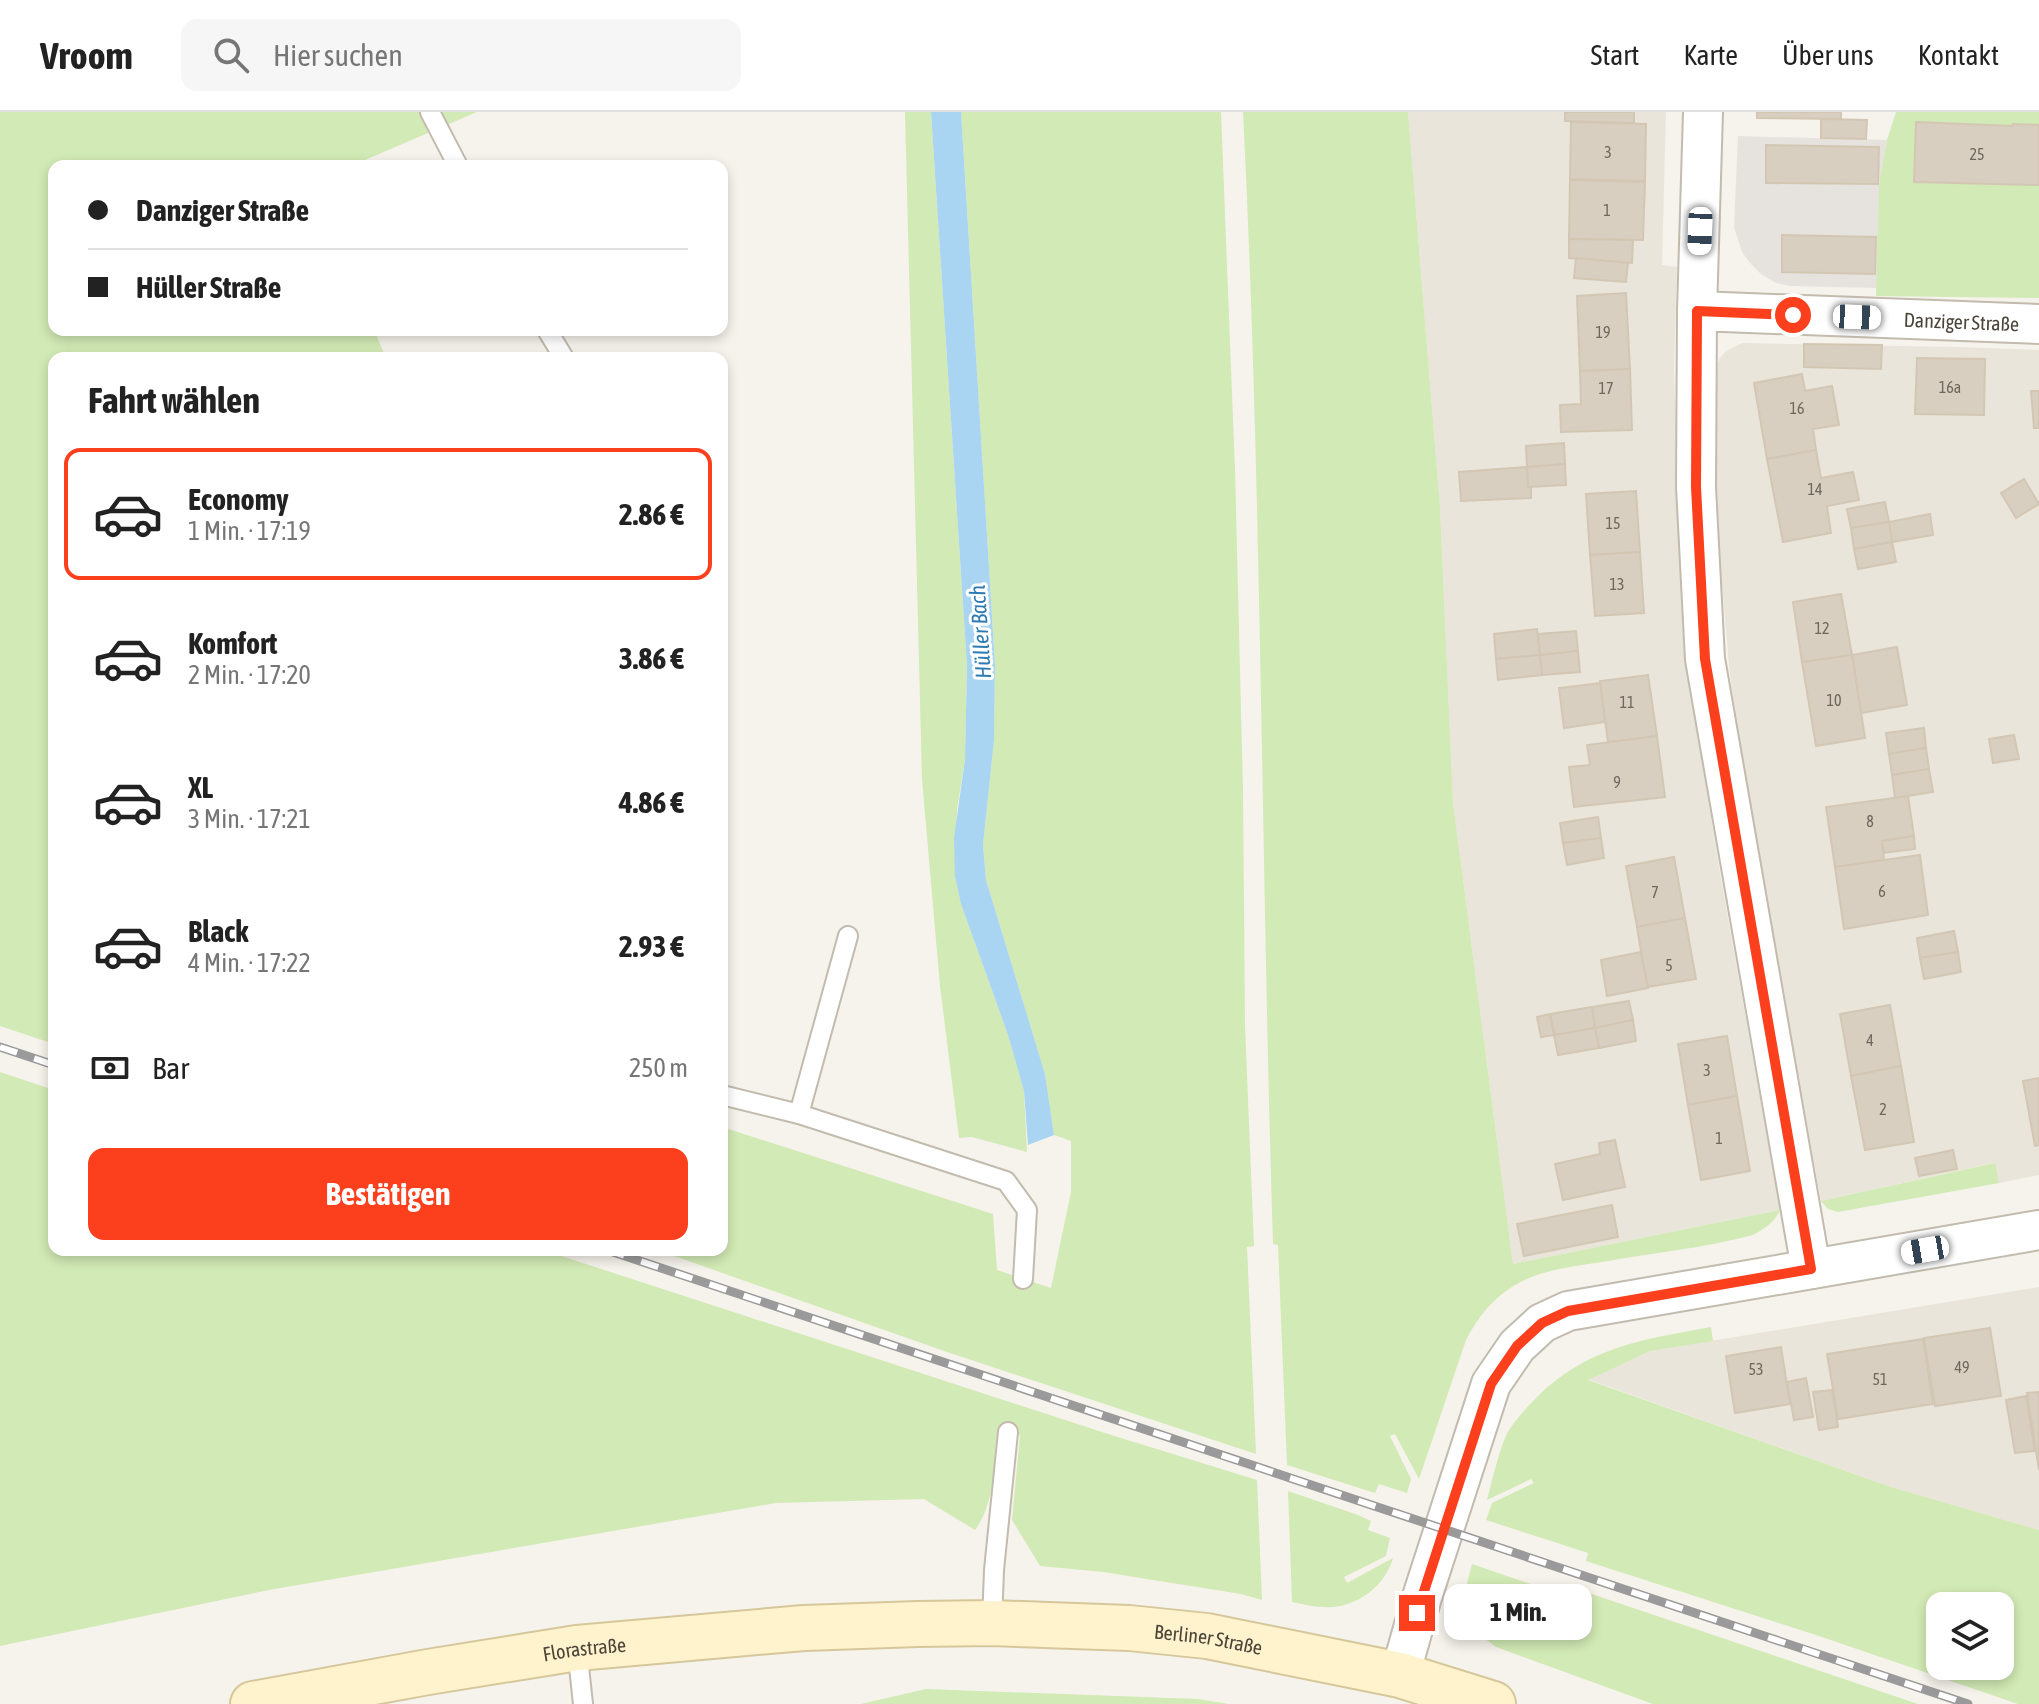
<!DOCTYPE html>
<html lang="de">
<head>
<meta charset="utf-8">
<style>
	body { margin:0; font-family:"Asap Condensed",sans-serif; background:#f6f6f6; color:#222; height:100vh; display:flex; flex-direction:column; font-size:30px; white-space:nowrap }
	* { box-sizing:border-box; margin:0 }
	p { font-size:26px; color:#767676 }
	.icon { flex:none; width:44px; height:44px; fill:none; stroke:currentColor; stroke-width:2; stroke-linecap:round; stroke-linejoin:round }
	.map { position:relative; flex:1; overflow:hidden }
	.side { position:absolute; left:48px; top:240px; width:680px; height:904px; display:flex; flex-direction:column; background:#fff; border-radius:16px; box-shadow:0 4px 12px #0003 }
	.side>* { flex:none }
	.hud { position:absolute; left:48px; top:48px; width:680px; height:176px; border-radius:16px; box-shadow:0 4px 12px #0003; display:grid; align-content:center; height:176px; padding:0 40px; background:#fff }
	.controls { position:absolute; left:1926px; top:1480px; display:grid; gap:16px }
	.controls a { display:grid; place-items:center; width:88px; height:88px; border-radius:16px; background:#fff; box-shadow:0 4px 12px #0003; font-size:40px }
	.end { position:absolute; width:36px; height:36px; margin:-18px; border:10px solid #fc3f1d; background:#fff; box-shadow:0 0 0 4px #fff }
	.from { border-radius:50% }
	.bubble { position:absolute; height:56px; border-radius:16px; background:#fff; box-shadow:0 4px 12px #0003; font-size:26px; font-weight:700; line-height:56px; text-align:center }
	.car { position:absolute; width:24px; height:48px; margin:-24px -12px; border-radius:10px; box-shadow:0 0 6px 2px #0007; background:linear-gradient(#fff 24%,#345 0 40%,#fff 0 76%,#345 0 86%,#fff 0) }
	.hud b { display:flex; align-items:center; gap:28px; height:76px; font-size:30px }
	.hud b+b { border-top:2px solid #e0e0e0 }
	.hud i { width:20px; height:20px; background:#222 }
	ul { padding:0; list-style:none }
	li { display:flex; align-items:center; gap:24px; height:132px; margin:0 16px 12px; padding:0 24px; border:4px solid transparent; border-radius:16px }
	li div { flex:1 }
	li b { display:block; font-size:30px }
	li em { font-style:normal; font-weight:700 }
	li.on { border-color:#fc3f1d }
	li>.icon { width:72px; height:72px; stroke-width:1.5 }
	h2 { padding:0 40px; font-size:36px; line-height:96px }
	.pay { display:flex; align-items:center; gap:20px; height:88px; padding:0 40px; font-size:30px }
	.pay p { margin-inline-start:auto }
	.cta { display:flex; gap:16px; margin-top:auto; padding:16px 40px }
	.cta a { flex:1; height:92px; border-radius:16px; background:#fc3f1d; color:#fff; font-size:32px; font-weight:700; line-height:92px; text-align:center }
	header { display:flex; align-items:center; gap:48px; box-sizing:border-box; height:112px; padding:0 40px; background:#fff; border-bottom:2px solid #e0e0e0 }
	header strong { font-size:38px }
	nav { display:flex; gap:44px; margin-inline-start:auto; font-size:28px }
	.search { width:560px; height:72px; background:#f6f6f6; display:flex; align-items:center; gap:20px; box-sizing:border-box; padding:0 28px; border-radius:16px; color:#767676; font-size:30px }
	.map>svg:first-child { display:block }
	.residential { fill:#eae5da }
	.industrial { fill:#e6e2dd }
	.green { fill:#d2eab5; fill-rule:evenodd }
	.water { fill:#a9d4f2 }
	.building { fill:#d8cfc1; stroke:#d3c7b4; stroke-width:2 }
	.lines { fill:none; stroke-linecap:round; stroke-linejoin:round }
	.lane-casing { stroke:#c2bbae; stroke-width:22 }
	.street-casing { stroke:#c2bbae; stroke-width:42 }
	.secondary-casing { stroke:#d6c79b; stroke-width:48 }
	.lane { stroke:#fff; stroke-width:18 }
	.street { stroke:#fff; stroke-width:38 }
	.secondary { stroke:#fff3cd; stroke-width:44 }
	.rail-casing { stroke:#9a9a9a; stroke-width:9 }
	.rail { stroke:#fff; stroke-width:6; stroke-dasharray:18; stroke-linecap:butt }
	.route { stroke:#fc3f1d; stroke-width:10 }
	.labels { text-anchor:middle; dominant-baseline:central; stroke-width:6; stroke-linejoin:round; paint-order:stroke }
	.number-label { font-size:16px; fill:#6e675b }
	.street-label { font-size:20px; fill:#4b4439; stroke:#fff }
	.water-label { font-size:22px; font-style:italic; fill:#2e7ab2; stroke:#fff }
</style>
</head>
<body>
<header>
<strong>Vroom</strong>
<div class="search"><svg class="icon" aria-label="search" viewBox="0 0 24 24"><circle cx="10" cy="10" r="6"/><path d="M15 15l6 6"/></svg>Hier suchen</div>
<nav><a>Start</a><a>Karte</a><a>Über uns</a><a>Kontakt</a></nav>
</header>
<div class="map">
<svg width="2039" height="1592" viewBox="0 0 2039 1592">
	<rect width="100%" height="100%" fill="#f6f3ec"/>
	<g class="residential">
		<path d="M1408,0H1666L1662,153L1677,155L1674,255L1680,438L1686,528L1697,617L1720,761L1780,1098L1513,1152L1453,690L1440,395Z"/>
		<path d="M1742,231L1956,235L2039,238V1063L1999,1071L1994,1051L1821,1089L1802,984L1799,978L1743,664L1730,563L1721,461L1716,357L1715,257L1720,246L1726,239Z"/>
		<path d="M2039,1175V1418L1891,1375L1587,1267L1650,1239Z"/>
	</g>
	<path class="industrial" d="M1738,24L1887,28L1879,72L1877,176L1790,174L1776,171L1761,162L1750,151L1742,140L1734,115Z"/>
	<g class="green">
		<path d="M0,0H477L351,54H54V218H374L386,246H54V932L0,914Z"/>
		<path d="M905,0H931L967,554L965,647L957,698L955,765L961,792L1008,923L1024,979L1027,1040L972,1025L959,1026L940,874L922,667Z"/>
		<path d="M961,0H1221L1235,358L1243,679L1245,913L1254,1134L1247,1135L1256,1342L947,1240L657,1138H722V1015L993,1102L997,1158L1051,1176L1071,1080V1029L1054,1023L1045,962L986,768L983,733L994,628L995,553Z"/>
		<path d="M1243,0H1408L1440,395L1453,690L1513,1152L1780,1098C1775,1110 1764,1117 1753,1123C1704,1136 1652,1141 1602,1150C1571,1155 1536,1158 1509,1177C1490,1190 1477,1207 1466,1228L1419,1367L1395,1322L1390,1324L1411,1367L1407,1381L1379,1372L1375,1381L1287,1353L1278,1133L1273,1132C1261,755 1262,377 1243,0Z"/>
		<path d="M1896,0H2039V186L1876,184L1879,72L1887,28Z"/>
		<path d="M0,960L54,978V1138H543L1105,1321L1257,1368L1262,1488L1241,1482L1103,1460L1040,1454L1012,1408L1020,1323L998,1316C992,1351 997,1388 975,1418L924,1387L776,1391L269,1478L0,1534Z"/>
		<path d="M1995,1051L1999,1071L1838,1100L1828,1097L1821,1089Z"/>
		<path d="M1711,1215L1713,1229L1650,1239L1588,1268L1891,1375L2039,1418V1592H2018L1816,1523L1586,1449L1588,1441L1486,1408L1492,1391L1534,1371L1531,1367L1487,1388C1492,1370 1500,1333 1509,1318C1517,1306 1527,1295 1537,1285C1587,1235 1644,1227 1711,1215ZM1940,1494H2000V1554H1940Z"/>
		<path d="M1288,1379L1358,1403L1371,1409L1368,1418L1390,1426L1386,1444L1344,1465L1347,1471L1393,1446C1385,1475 1355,1497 1324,1495C1313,1495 1303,1492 1292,1490Z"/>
		<path d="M1472,1452L1574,1487L1577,1477L1918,1592H1653L1496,1535L1480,1523L1470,1510L1463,1491L1460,1471L1484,1515L1488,1512L1467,1471Z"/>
		<path d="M926,1577L1198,1587L1229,1592H861Z"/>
	</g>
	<path class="water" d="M931,0H961L995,553L994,628L983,733L986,768L1045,962L1054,1023L1028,1033L1024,979L1008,923L961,792L955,765L954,726L965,647L967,554Z"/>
	<g class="building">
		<path d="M1565,0H1634V11L1565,9Z"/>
		<path d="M1757,0H1841V7L1757,6Z"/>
		<path d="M1821,7L1867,8L1866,27L1821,26Z"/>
		<path d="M1571,10L1646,12L1645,69L1570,67Z"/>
		<path d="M1916,10L2013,14V12L2039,13V73L1914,70Z"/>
		<path d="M1766,33L1879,35L1878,72L1766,71Z"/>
		<path d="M1570,68L1645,70L1643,128L1569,127Z"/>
		<path d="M1782,123L1876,125L1875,162L1782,160Z"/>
		<path d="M1569,127L1633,128L1632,151L1569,146Z"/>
		<path d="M1576,146L1628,151L1626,170L1574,166Z"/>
		<path d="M1626,181L1630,257L1580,259L1577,184Z"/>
		<path d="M1804,232L1882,233L1881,257L1804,255Z"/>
		<path d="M1917,246L1985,247L1984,303L1915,302Z"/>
		<path d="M1630,257L1632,318L1561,320L1560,293L1581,292L1580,259Z"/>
		<path d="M1802,262L1805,279L1832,274L1839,313L1813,317L1816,338L1767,347L1754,271Z"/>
		<path d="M2031,279H2039V316H2034Z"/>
		<path d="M1564,331L1565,352L1527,355L1526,334Z"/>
		<path d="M1816,338L1821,366L1853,360L1859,388L1827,394L1831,421L1783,430L1767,347Z"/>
		<path d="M1565,352L1566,373L1528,375L1527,355Z"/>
		<path d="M1527,355L1528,375H1531V386L1461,389L1459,360Z"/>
		<path d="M2024,367L2039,392L2016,406L2001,381Z"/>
		<path d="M1636,379L1640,440L1590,443L1586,382Z"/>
		<path d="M1885,390L1889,410L1851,416L1847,397Z"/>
		<path d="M1930,402L1933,423L1892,430L1889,410Z"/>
		<path d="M1889,410L1892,430L1854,437L1851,416Z"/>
		<path d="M1892,430L1896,450L1858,457L1854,437Z"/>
		<path d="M1640,440L1644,501L1595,504L1590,443Z"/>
		<path d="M1841,482L1852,543L1802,550L1793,490Z"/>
		<path d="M1537,517L1540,543L1496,547L1494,522Z"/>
		<path d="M1576,519L1578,539L1540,543L1538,522Z"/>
		<path d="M1897,535L1907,593L1861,601L1852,543Z"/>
		<path d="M1578,539L1580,560L1542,563L1540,543Z"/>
		<path d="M1540,543L1542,563L1498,568L1496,547Z"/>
		<path d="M1852,543L1865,626L1816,634L1802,550Z"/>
		<path d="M1648,563L1657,624L1608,630L1600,569Z"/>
		<path d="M1600,571L1605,610L1564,616L1559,576Z"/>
		<path d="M1924,616L1926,636L1889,642L1886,621Z"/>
		<path d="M2014,623L2019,647L1993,651L1989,627Z"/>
		<path d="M1657,624L1665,685L1574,695L1569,655L1590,653L1587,633Z"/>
		<path d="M1926,636L1929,657L1892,663L1889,642Z"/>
		<path d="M1929,657L1933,680L1895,686L1892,663Z"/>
		<path d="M1908,684L1914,724L1882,729L1884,748L1835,755L1826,695Z"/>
		<path d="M1598,705L1601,726L1563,731L1560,711Z"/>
		<path d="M1914,724L1915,737L1884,741L1882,729Z"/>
		<path d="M1601,726L1604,746L1567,753L1563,731Z"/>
		<path d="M1920,743L1928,803L1844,817L1835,755Z"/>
		<path d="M1674,745L1685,806L1637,815L1626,754Z"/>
		<path d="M1685,806L1696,867L1647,875L1637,815Z"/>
		<path d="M1954,819L1958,840L1920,846L1917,826Z"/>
		<path d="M1641,840L1648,876L1607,884L1601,848Z"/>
		<path d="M1958,840L1961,860L1924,867L1920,846Z"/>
		<path d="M1629,889L1633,908L1595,916L1592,895Z"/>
		<path d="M1890,893L1901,954L1851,964L1840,902Z"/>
		<path d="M1592,895L1595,916L1554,923L1550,902Z"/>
		<path d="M1550,902L1554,923L1541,925L1537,905Z"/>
		<path d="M1633,908L1636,929L1599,936L1595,916Z"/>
		<path d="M1595,916L1599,936L1558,943L1554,923Z"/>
		<path d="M1727,924L1737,984L1688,993L1678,932Z"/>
		<path d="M1901,954L1914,1030L1865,1038L1851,964Z"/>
		<path d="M2039,966V1033L2035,1034L2023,969Z"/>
		<path d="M1737,984L1750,1059L1701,1068L1688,993Z"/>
		<path d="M1615,1028L1625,1075L1563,1088L1555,1052L1600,1042L1599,1031Z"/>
		<path d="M1953,1038L1957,1057L1919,1064L1915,1046Z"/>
		<path d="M1612,1093L1618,1125L1524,1144L1517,1112Z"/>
		<path d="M1990,1216L2001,1284L1935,1294L1924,1226Z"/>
		<path d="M1923,1227L1933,1292L1838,1307L1827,1242Z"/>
		<path d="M1781,1235L1790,1292L1735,1301L1726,1244Z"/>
		<path d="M1806,1266L1813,1305L1794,1308L1787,1270Z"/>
		<path d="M1832,1278L1838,1315L1819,1318L1813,1280Z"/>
		<path d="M2039,1280V1358L2027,1281Z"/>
		<path d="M2026,1284L2035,1339L2015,1341L2006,1288Z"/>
	</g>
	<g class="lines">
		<defs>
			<g id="lane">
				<path d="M430,0L458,54"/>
				<path d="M547,218L564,246"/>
				<path d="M722,983L799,1002L1006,1069L1027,1098L1023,1167"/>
				<path d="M799,1002L848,824"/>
				<path d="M992,1511L994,1458L1008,1320"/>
				<path d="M577,1536L583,1592"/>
			</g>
			<g id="street">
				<path d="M1697,199L1703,0"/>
				<path id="s1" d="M1811,1157L1705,547L1696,375L1697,199L2039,212"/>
				<path d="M1400,1563L1422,1485L1491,1272L1517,1234L1542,1211L1568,1199L2039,1118"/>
			</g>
			<g id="secondary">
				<path id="s2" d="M253,1592L428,1560L577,1536L804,1516L918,1512L992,1511L1129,1516L1207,1524L1400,1563L1493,1592"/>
			</g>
		</defs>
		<use href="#lane" class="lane-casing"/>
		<use href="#street" class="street-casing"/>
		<use href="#secondary" class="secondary-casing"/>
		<use href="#lane" class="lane"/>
		<use href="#street" class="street"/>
		<use href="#secondary" class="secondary"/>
		<defs>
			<g id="rail">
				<path d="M0,935L54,953"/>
				<path d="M607,1138L1968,1592"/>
			</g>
		</defs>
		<use href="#rail" class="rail-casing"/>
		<use href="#rail" class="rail"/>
	</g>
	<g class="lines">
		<path class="route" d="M1417,1501L1491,1272L1517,1234L1542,1211L1568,1199L1811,1157L1705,547L1696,375L1697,199L1793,203"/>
	</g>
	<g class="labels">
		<g class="number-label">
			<text x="1608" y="40">3</text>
			<text x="1977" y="42">25</text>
			<text x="1607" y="98">1</text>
			<text x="1603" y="220">19</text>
			<text x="1950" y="275">16a</text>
			<text x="1606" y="276">17</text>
			<text x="1797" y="296">16</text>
			<text x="1815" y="377">14</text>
			<text x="1613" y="411">15</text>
			<text x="1617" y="472">13</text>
			<text x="1822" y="516">12</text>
			<text x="1834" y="588">10</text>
			<text x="1627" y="590">11</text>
			<text x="1617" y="670">9</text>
			<text x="1870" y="709">8</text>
			<text x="1882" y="779">6</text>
			<text x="1655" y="780">7</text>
			<text x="1669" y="853">5</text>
			<text x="1870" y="928">4</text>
			<text x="1707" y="958">3</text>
			<text x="1883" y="997">2</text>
			<text x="1719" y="1026">1</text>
			<text x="1962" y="1255">49</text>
			<text x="1756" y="1257">53</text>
			<text x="1880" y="1267">51</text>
		</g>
		<g class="street-label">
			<text stroke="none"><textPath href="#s1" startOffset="1232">Danziger Straße</textPath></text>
			<text stroke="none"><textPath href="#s2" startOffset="962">Berliner Straße</textPath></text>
			<text stroke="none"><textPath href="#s2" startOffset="336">Florastraße</textPath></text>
		</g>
		<g class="water-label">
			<text transform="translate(980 520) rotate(-94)">Hüller Bach</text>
		</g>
	</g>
</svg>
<div class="controls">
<a><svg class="icon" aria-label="layers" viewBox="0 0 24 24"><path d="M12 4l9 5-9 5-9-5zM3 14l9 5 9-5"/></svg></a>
</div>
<i class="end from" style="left:1793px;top:203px"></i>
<i class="end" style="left:1417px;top:1501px"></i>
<div class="bubble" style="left:1444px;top:1472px;width:148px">1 Min.</div>
<i class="car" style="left:1700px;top:119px;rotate:182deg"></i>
<i class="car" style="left:1857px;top:205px;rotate:92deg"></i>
<i class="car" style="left:1925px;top:1138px;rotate:260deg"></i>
<div class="hud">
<b><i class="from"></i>Danziger Straße</b>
<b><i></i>Hüller Straße</b>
</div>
<section class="side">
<h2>Fahrt wählen</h2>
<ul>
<li class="on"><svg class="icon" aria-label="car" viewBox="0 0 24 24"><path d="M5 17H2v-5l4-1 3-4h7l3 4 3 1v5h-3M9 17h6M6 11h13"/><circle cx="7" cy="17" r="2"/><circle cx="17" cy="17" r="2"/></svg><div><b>Economy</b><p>1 Min. · 17:19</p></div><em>2.86 €</em></li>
<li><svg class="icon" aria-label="car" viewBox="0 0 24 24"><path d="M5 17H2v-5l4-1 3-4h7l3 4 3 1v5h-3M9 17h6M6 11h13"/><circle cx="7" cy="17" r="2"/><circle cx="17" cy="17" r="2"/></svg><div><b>Komfort</b><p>2 Min. · 17:20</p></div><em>3.86 €</em></li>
<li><svg class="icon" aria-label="car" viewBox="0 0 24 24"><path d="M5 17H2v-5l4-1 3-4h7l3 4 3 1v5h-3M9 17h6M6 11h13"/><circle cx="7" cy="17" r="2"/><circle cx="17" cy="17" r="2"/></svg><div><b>XL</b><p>3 Min. · 17:21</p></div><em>4.86 €</em></li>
<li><svg class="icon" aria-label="car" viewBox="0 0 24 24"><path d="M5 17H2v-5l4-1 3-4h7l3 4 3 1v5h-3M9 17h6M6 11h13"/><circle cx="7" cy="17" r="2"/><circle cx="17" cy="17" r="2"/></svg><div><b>Black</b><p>4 Min. · 17:22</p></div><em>2.93 €</em></li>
</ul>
<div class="pay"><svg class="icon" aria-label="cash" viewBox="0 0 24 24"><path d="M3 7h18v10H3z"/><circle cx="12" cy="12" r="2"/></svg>Bar<p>250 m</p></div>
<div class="cta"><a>Bestätigen</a></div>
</section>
</div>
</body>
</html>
